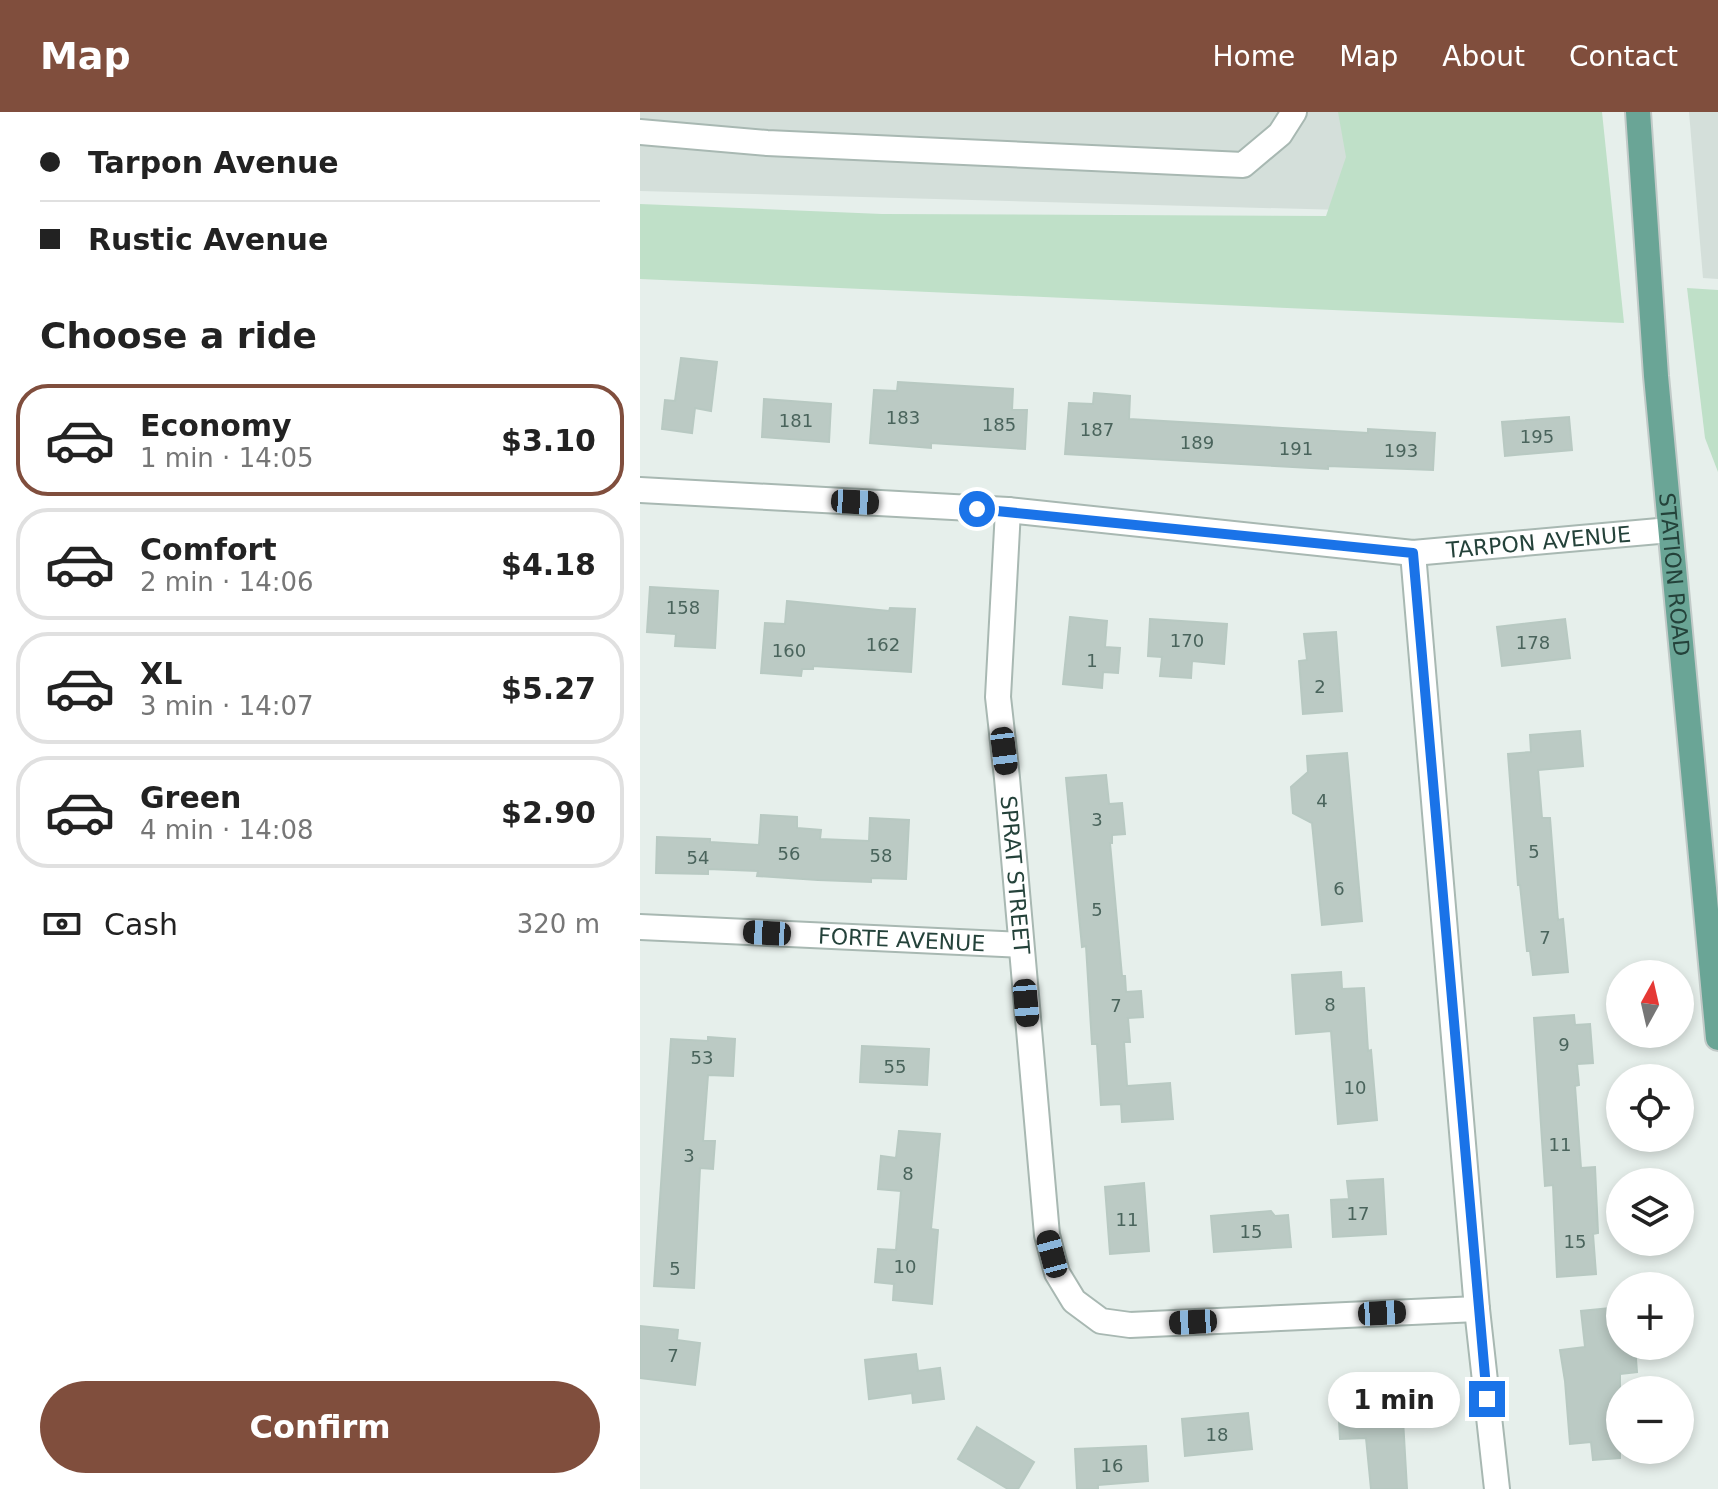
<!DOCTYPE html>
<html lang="en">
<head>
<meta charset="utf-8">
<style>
	body { margin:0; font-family:"DejaVu Sans",sans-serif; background:#f6f6f6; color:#222; height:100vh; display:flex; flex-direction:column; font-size:30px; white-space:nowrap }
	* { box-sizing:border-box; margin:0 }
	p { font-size:26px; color:#767676 }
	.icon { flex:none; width:44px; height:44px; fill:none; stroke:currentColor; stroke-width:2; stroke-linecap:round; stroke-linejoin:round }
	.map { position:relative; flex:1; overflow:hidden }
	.details { display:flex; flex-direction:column; background:#fff; width:640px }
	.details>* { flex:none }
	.hud { display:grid; align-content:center; height:176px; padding:0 40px; background:#fff }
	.needle { width:52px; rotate:8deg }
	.buttons { position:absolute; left:966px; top:848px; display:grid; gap:16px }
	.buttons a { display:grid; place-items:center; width:88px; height:88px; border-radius:50%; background:#fff; box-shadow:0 4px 12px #0003; font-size:40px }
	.end { position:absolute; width:36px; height:36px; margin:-18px; border:10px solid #1a73e8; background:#fff; box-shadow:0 0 0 4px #fff }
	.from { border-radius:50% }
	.bubble { position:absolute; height:56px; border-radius:28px; background:#fff; box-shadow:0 4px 12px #0003; font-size:26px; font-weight:700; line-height:56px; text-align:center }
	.car { position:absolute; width:24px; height:48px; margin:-24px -12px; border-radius:10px; box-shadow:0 0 6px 2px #0007; background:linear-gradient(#222 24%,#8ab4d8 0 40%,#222 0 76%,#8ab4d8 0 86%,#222 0) }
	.hud b { display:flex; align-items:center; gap:28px; height:76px; font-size:30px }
	.hud b+b { border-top:2px solid #e0e0e0 }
	.hud i { width:20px; height:20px; background:#222 }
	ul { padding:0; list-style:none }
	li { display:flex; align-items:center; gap:24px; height:112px; margin:0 16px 12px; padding:0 24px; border:4px solid #e0e0e0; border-radius:32px }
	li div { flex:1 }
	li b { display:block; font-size:30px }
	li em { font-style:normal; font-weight:700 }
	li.active { border-color:#804e3d }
	li>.icon { width:72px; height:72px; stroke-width:1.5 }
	h2 { padding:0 40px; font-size:36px; line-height:96px }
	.pay { display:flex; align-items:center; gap:20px; height:88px; padding:0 40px; font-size:30px }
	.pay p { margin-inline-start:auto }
	.primary-button { display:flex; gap:16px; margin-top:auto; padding:16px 40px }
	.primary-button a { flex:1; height:92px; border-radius:48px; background:#804e3d; color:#fff; font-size:32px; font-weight:700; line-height:92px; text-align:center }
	header { display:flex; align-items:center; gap:48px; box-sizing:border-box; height:112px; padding:0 40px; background:#804e3d; color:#fff }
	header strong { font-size:38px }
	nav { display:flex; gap:44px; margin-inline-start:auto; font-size:28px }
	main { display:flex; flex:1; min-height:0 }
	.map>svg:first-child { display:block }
	.built { fill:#d4dfda }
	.green { fill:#bfe0c8 }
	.building { fill:#bbcac4; stroke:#b8c9c2; stroke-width:2 }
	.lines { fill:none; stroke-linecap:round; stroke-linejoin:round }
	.minor-casing { stroke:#a8b8b2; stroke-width:28 }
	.major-casing { stroke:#c2cac8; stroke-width:28 }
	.minor { stroke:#fff; stroke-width:24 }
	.major { stroke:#6aa596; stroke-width:24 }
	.route { stroke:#1a73e8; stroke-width:10 }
	.labels { text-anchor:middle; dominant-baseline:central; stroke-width:8; stroke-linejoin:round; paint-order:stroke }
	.number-label { font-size:18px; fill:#4a645c }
	.street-label { font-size:22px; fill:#24423a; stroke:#f7fbf9 }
</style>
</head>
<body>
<header>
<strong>Map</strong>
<nav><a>Home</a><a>Map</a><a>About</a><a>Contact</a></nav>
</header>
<main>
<section class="details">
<div class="hud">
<b><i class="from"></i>Tarpon Avenue</b>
<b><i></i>Rustic Avenue</b>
</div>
<h2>Choose a ride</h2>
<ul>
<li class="active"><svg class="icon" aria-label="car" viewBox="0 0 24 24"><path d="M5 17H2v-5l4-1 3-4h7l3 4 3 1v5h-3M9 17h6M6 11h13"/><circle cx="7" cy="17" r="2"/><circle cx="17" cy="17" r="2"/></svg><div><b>Economy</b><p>1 min · 14:05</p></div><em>$3.10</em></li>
<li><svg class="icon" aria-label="car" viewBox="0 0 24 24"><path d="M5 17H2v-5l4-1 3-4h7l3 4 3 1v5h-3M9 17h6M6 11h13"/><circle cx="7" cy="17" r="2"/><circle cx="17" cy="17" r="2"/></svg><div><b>Comfort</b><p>2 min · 14:06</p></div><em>$4.18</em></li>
<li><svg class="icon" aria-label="car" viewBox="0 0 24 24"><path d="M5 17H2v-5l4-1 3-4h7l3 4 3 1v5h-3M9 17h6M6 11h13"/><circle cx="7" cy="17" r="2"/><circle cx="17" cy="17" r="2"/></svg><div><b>XL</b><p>3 min · 14:07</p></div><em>$5.27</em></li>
<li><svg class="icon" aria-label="car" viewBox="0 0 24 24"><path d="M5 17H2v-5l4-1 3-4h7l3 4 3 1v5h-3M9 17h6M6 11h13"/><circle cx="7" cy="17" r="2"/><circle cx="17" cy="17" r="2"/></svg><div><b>Green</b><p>4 min · 14:08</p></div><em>$2.90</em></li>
</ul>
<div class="pay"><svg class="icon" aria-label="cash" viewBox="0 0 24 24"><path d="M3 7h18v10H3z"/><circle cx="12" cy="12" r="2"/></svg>Cash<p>320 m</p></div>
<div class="primary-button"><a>Confirm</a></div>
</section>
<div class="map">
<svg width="1078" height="1377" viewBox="0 0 1078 1377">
	<rect width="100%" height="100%" fill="#e6efeb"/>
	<g class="built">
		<path d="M0,0H950L959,105L0,79Z"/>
		<path d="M1049,0H1078V167L1063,166Z"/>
	</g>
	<g class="green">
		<path d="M698,0H962L984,211L0,167V92L242,102L686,104L706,45Z"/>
		<path d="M1047,176L1078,178V360L1065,326Z"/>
	</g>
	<g class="building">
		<path d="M41,246L77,250L71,299L55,296L52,321L22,317L25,288L35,289Z"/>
		<path d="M258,270L373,277L372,298H387L385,337L291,331V336L230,331L234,278L257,279Z"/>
		<path d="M454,281L490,284L489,307L728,321V317L795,321L793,358L688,354V357L425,342L429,291L453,292Z"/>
		<path d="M124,287L191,292L189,330L122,325Z"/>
		<path d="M929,305L932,338L865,344L862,310Z"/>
		<path d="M10,475L78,479L75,536L35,534L36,522L7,520Z"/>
		<path d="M147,489L249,499L250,496L275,497L271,560L173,554V557H162L161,564L121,561L125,511L145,512Z"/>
		<path d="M430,505L467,509L465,535L480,536L478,561L463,560L462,576L423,572Z"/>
		<path d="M510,507L587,512L584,552L552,549L551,566L520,564L522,545L508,544Z"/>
		<path d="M925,507L930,546L862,554L857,515Z"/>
		<path d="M696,520L702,599L663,602L659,549L667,548L664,522Z"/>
		<path d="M940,619L943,654L898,658L902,706H910L918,808L923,807L928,860L893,863L890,839H887L880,773H878L868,642L891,640L890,623Z"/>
		<path d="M707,641L722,809L682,813L672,711L653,701L651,675L668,660L667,644Z"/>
		<path d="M466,663L469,692L482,691L485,722L472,723V731H470L482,864H485L486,880L501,879L503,905L488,906L490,930H484L487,974L530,971L533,1007L482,1010L481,992L461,993L457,932H452L446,834L442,835L426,666Z"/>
		<path d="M121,703L157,705V716L181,718L180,727L229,729L230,706L269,708L266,767L231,766V770L178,768L117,764L118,759L68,757V762L16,761L17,725L70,727V730L119,733Z"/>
		<path d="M701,860L702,877L724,876L728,939L731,938L737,1008L698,1012L691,919L656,922L652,863Z"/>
		<path d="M934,903L935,913L950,912L953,951L937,952L939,973L935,974L941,1056L955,1055L958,1121L953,1122L956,1162L917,1165L913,1073L905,1074L894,906Z"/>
		<path d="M68,925L95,927L93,964L68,963L63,1029H75L73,1057L60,1056L54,1176L14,1174L31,927L68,929Z"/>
		<path d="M222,934L289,937L287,973L220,970Z"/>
		<path d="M259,1019L300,1022L291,1117L298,1118L292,1192L253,1188L254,1172L235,1170L238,1137L256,1138L261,1079L238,1077L241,1044L256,1046Z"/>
		<path d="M743,1067L746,1122L693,1125L691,1088L709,1087L707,1069Z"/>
		<path d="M504,1071L509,1139L470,1142L465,1075Z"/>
		<path d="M631,1099L635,1104L648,1103L651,1135L574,1140L571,1104Z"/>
		<path d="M980,1195V1234H995L997,1260L980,1262V1346L953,1348L951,1330L930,1332L925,1269L920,1238L945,1235L941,1199Z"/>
		<path d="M0,1214L38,1218L37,1228L60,1231L55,1273L0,1266Z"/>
		<path d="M276,1242L278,1259L300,1256L304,1287L273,1291L272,1281L229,1287L225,1248Z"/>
		<path d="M750,1288V1291L762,1290L767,1377H731L726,1326L700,1327L698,1290Z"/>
		<path d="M608,1301L612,1337L545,1344L542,1307Z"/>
		<path d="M337,1315L394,1350L378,1377H368L318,1347Z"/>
		<path d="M506,1334L508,1369L458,1373V1377H437L435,1337Z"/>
	</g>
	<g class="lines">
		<defs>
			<g id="minor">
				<path d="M0,20L127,31L603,53L640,22L654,0"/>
				<path id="s1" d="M0,378L368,398L773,441L1030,418"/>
				<path id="s2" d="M368,398L358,585L367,666L407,1123L417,1161L434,1189L461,1209L490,1213L837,1197"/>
				<path d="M773,441L837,1197L857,1377"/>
				<path id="s3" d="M0,815L381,833"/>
			</g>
			<g id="major">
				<path id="s4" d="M998,0L1016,264L1078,926"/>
			</g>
		</defs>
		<use href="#minor" class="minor-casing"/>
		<use href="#major" class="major-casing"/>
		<use href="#minor" class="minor"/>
		<use href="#major" class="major"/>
	</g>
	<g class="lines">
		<path class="route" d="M337,397L773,441L847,1287"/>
	</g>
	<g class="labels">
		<g class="number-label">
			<text x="263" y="305">183</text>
			<text x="156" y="308">181</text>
			<text x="359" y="312">185</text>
			<text x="457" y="317">187</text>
			<text x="897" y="324">195</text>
			<text x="557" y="330">189</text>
			<text x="656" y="336">191</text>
			<text x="761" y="338">193</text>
			<text x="43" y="495">158</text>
			<text x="547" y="528">170</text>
			<text x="893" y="530">178</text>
			<text x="243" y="532">162</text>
			<text x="149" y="538">160</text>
			<text x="452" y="548">1</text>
			<text x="680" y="574">2</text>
			<text x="682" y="688">4</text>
			<text x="457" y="707">3</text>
			<text x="894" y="739">5</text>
			<text x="149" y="741">56</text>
			<text x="241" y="743">58</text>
			<text x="58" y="745">54</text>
			<text x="699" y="776">6</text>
			<text x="457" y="797">5</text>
			<text x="905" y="825">7</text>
			<text x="690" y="892">8</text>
			<text x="476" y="893">7</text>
			<text x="924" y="932">9</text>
			<text x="62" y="945">53</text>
			<text x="255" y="954">55</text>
			<text x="715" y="975">10</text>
			<text x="920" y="1032">11</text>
			<text x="49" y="1043">3</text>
			<text x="268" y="1061">8</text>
			<text x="718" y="1101">17</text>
			<text x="487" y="1107">11</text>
			<text x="611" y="1119">15</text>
			<text x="935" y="1129">15</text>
			<text x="265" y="1154">10</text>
			<text x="35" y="1156">5</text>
			<text x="33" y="1243">7</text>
			<text x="577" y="1322">18</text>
			<text x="472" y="1353">16</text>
		</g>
		<g class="street-label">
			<text stroke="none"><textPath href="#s1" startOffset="902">TARPON AVENUE</textPath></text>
			<text stroke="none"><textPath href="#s4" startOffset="464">STATION ROAD</textPath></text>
			<text stroke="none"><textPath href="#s2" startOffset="366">SPRAT STREET</textPath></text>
			<text stroke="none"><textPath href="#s3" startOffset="262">FORTE AVENUE</textPath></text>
		</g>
	</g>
</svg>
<div class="buttons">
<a><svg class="needle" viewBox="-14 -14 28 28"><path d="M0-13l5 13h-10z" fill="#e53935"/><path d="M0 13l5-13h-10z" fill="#767676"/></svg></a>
<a><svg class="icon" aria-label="locate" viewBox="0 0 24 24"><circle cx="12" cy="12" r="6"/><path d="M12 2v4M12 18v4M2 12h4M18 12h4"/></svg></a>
<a><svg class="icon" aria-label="layers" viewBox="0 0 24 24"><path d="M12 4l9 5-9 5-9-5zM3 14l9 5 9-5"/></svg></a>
<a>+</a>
<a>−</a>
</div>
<i class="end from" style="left:337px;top:397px"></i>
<i class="end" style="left:847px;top:1287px"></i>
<div class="bubble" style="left:688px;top:1260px;width:132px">1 min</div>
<i class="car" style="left:215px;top:390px;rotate:93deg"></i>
<i class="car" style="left:364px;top:639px;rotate:173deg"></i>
<i class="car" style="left:127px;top:821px;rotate:273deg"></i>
<i class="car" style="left:386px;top:891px;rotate:175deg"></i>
<i class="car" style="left:412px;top:1142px;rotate:345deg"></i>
<i class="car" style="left:742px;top:1201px;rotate:87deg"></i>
<i class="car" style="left:553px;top:1210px;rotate:267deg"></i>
</div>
</main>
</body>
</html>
